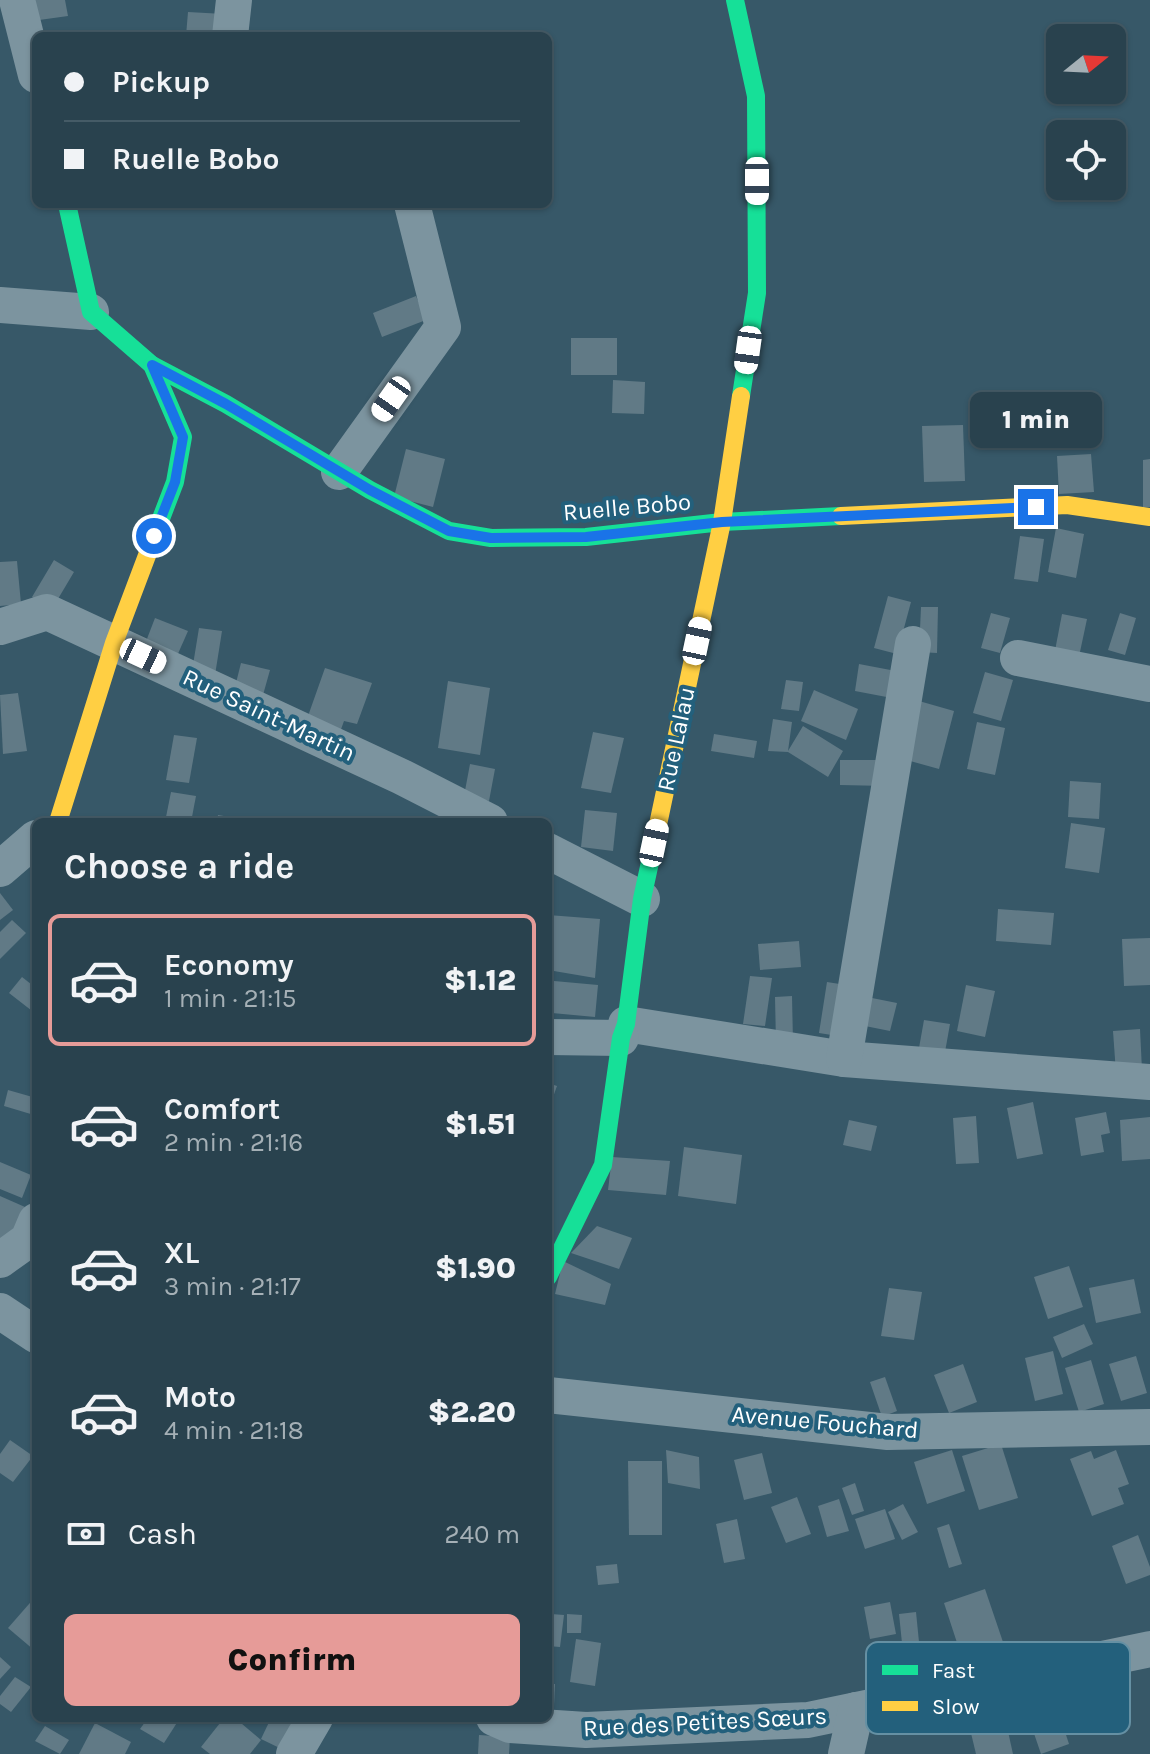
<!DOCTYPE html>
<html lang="en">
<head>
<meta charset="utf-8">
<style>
	body { margin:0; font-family:Karla,sans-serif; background:#314955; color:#f1f3f6; height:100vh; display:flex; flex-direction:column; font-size:30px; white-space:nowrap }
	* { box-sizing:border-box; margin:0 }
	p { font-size:26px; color:#a5b0b6 }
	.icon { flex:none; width:44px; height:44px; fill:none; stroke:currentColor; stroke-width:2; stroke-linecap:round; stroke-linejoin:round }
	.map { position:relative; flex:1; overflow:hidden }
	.sheet { position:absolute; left:32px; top:818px; width:520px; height:904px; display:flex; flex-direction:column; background:#29424e; border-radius:12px; box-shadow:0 2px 6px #0004,0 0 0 2px #455b66 }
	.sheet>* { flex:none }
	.top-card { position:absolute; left:32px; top:32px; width:520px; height:176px; border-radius:12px; box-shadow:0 2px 6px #0004,0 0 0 2px #455b66; display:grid; align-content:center; height:176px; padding:0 32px; background:#29424e }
	.needle { width:52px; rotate:72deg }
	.controls { position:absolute; left:1046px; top:24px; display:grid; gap:16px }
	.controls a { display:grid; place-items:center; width:80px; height:80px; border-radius:12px; background:#29424e; box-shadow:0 2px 6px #0004,0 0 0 2px #455b66; font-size:40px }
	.end { position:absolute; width:36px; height:36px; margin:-18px; border:10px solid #1a73e8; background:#fff; box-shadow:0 0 0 4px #fff }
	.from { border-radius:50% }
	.bubble { position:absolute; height:56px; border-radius:12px; background:#29424e; box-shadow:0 2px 6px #0004,0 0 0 2px #455b66; font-size:26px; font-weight:800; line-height:56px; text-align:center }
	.car { position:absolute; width:24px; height:48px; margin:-24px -12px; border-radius:10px; box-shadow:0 0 6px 2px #0007; background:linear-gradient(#fff 24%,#345 0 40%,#fff 0 76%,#345 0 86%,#fff 0) }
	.top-card b { display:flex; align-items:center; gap:28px; height:76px; font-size:30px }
	.top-card b+b { border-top:2px solid #455b66 }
	.top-card i { width:20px; height:20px; background:#f1f3f6 }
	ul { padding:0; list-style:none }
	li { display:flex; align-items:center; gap:24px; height:132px; margin:0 16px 12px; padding:0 16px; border:4px solid transparent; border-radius:12px }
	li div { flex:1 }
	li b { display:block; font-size:30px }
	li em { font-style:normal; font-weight:800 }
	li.active { border-color:#e69b98 }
	li>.icon { width:72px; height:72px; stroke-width:1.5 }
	h2 { padding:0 32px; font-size:36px; line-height:96px }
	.pay { display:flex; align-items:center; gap:20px; height:88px; padding:0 32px; font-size:30px }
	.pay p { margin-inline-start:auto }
	.action { display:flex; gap:16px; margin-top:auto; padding:16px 32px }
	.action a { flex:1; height:92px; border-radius:12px; background:#e69b98; color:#111; font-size:32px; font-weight:800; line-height:92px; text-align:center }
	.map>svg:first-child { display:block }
	.building { fill:#617a86 }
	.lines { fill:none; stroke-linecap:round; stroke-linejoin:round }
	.street { stroke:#7c949f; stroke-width:36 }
	.fast { stroke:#16e098; stroke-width:18 }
	.slow { stroke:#ffcf43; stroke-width:18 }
	.route { stroke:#1a73e8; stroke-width:10 }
	.labels { text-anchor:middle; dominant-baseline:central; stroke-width:8; stroke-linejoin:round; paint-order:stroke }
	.street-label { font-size:24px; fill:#fff; stroke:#23607c }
	.key { fill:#23607c; stroke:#6590a3; stroke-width:2 }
	.key-label { font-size:22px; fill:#fff }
</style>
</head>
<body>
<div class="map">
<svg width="1150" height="1754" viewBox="0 0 1150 1754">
	<rect width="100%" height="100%" fill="#375868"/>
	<g class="building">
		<path d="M29,0H65L68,16L32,21Z"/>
		<path d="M188,12L224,14L222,36H186Z"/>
		<path d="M416,296L426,320L382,337L373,313Z"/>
		<rect x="571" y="338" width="46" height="37"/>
		<path d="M613,380L645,382L644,414L612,413Z"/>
		<path d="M1046,416H1095L1096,447L1046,448Z"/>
		<path d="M963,425L965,481L924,482L922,426Z"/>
		<path d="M406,449L445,459L433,507L394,497Z"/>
		<path d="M1091,454L1094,492L1059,494L1057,456Z"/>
		<path d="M1150,459V507H1143V460Z"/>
		<path d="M1056,528L1084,534L1076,578L1048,572Z"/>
		<path d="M1020,536L1044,539L1038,582L1014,579Z"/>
		<path d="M54,560L74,572L52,609L32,597Z"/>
		<path d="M17,561L21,604L0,606V562Z"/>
		<path d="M888,596L911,602L897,654L874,648Z"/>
		<path d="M921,607H938L937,653L919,652Z"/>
		<path d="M991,613L1010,618L1000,653L981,648Z"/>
		<path d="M1120,613L1136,618L1125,655L1108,650Z"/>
		<path d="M1062,614L1087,619L1077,666L1053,661Z"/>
		<path d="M155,618L188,631L177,656L145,644Z"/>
		<path d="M199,628L222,631L215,675L192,671Z"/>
		<path d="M241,663L270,670L261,702L233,695Z"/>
		<path d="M859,664L901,672L897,699L855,691Z"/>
		<path d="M325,668L372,683L357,724L344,721L339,735L308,716Z"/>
		<path d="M985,672L1013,680L1001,721L973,713Z"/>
		<path d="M786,680L803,682L799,711L781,709Z"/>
		<path d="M448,681L490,688L480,755L438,748Z"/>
		<path d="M814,690L858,709L846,740L801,721Z"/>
		<path d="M18,693L27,751L3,754L0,695Z"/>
		<path d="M919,701L954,711L939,769L903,759Z"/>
		<path d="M773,719L792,722L788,751L803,726L843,751L828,777L788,752L768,751Z"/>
		<path d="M977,722L1005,728L995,775L967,769Z"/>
		<path d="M593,732L624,738L611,793L581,788Z"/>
		<path d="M714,734L757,741L754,758L711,751Z"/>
		<path d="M174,735L197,738L189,783L166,780Z"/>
		<path d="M840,760H886V786L840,785Z"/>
		<path d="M470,764L495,769L489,801L464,796Z"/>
		<path d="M1070,781L1101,783L1099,819L1068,817Z"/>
		<path d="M171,792L196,796L191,822H165Z"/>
		<path d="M585,810L617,813L613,851L581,847Z"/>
		<path d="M218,815L241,819L240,822H217Z"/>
		<path d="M1071,823L1105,828L1099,873L1065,868Z"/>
		<path d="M0,893L13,910L0,920Z"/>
		<path d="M998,909L1054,913L1051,945L996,941Z"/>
		<path d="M548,915L600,919L595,978L548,970Z"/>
		<path d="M12,920L26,933L0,959V932Z"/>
		<path d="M1150,938V985L1124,986L1122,939Z"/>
		<path d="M799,941L801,967L760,970L758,944Z"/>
		<path d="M750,976L772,978L765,1026L743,1024Z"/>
		<path d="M22,977L36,988V1014L9,993Z"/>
		<path d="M554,981L598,985L595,1017L552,1013Z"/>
		<path d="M827,982L846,985L838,1036L819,1033Z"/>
		<path d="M966,985L995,991L985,1037L957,1031Z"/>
		<path d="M792,996L793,1042L776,1043L775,997Z"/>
		<path d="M862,996L897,1003L890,1031L855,1024Z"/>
		<path d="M924,1020L950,1024L945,1052L919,1048Z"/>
		<path d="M1140,1029L1142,1070L1116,1073L1113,1031Z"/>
		<path d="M548,1083L557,1086L548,1111Z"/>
		<path d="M8,1090L36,1098L34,1115L4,1106Z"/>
		<path d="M1033,1102L1043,1154L1017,1159L1007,1108Z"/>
		<path d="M1106,1112L1110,1133L1101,1135L1104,1152L1081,1156L1075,1118Z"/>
		<path d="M976,1116L979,1163L956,1164L953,1118Z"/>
		<path d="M1150,1117V1159L1122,1161L1120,1120Z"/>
		<path d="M849,1120L877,1126L871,1151L843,1145Z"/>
		<path d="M684,1147L742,1155L736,1204L678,1196Z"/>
		<path d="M612,1157L670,1161L666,1195L608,1190Z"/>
		<path d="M0,1162L31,1175L22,1198L0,1189Z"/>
		<path d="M0,1196L25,1207L4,1252L0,1250Z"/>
		<path d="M597,1226L632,1238L619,1269L571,1253Z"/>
		<path d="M563,1261L611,1284L605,1305L555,1294Z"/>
		<path d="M1069,1266L1083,1307L1048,1319L1034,1277Z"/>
		<path d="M1134,1279L1141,1313L1096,1323L1089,1288Z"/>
		<path d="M889,1288L922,1292L914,1340L881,1336Z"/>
		<path d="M1084,1324L1093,1344L1062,1358L1053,1337Z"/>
		<path d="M1053,1351L1063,1394L1035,1401L1025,1358Z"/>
		<path d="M1136,1356L1147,1393L1121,1401L1109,1364Z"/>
		<path d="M1091,1360L1104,1404L1079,1412L1065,1368Z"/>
		<path d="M963,1364L977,1402L949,1413L934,1375Z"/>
		<path d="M885,1377L897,1411L882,1417L870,1382Z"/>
		<path d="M10,1440L33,1456L13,1482L0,1473V1454Z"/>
		<path d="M1001,1444L1018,1498L979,1510L962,1456Z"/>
		<path d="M666,1450L699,1457L700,1489L668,1483Z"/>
		<path d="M952,1450L965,1491L927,1504L914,1462Z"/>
		<path d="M1116,1450L1129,1484L1118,1488L1124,1504L1092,1516L1070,1459L1091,1451L1094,1459Z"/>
		<path d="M762,1453L772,1493L744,1500L734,1460Z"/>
		<path d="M628,1461H662V1535H629Z"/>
		<path d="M855,1483L864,1511L852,1515L842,1488Z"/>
		<path d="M797,1497L811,1534L786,1543L771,1507Z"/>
		<path d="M839,1499L849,1531L827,1537L818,1506Z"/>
		<path d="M903,1504L918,1532L902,1540L888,1512Z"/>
		<path d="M885,1509L895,1539L865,1549L855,1519Z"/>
		<path d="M737,1519L745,1559L724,1563L716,1524Z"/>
		<path d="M949,1524L962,1564L949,1568L937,1528Z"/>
		<path d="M1138,1535L1150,1567V1575L1126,1584L1112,1546Z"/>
		<path d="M617,1564L619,1583L598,1585L596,1566Z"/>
		<path d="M985,1589L1004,1645L962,1658L944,1603Z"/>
		<path d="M36,1596V1648L34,1650L8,1628Z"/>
		<path d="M890,1602L896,1634L870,1639L864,1607Z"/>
		<path d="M916,1612L919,1642L902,1643L899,1614Z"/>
		<path d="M551,1614L564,1615L560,1647L548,1646Z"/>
		<path d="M567,1614L582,1615L581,1633H567Z"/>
		<path d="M576,1639L601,1643L595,1686L570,1682Z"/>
		<path d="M0,1657L11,1667L0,1679Z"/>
		<path d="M15,1677L31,1687L11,1712L0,1704V1696Z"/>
		<path d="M548,1684H555L554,1706L548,1705Z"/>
		<path d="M1054,1698L1069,1744L1041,1754L1025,1707Z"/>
		<path d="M1001,1700L1013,1754H976L965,1708Z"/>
		<path d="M148,1718H180L164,1743L140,1729Z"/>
		<path d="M224,1718H235L261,1740L250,1754H210L201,1747Z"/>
		<path d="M271,1718H303L292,1754L261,1739Z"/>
		<path d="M95,1723L131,1742L125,1754H79Z"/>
		<path d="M45,1726L69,1740L60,1754L35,1741Z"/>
		<path d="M479,1735L510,1737L509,1754H478Z"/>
	</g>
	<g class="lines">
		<g class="street">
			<path d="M17,0L36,75"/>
			<path d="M230,36L234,0"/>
			<path d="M0,305L91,312"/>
			<path d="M339,472L443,327L412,204"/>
			<path d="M0,627L47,612L402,777L490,822"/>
			<path d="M1018,658L1150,684"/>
			<path d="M548,851L642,899"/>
			<path d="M0,869L36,838"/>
			<path d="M626,1024L844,1059L1150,1082"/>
			<path d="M548,1037L621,1038"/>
			<path d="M844,1059L913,644"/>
			<path d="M0,1260L28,1240L36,1221"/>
			<path d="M0,1311L36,1335"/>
			<path d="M548,1395L888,1432L1150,1427"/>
			<path d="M494,1718L510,1725L586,1730L808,1720L1150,1649"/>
			<path d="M294,1754L315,1718"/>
			<path d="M846,1754L856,1710"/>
		</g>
		<g class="fast">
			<path d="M735,0L756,96L757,293L741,396"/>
			<path d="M67,204L91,312L152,365L183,437L175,482L157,529"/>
			<path d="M152,365L226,404L370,490L449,531L491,538L586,537L722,522L841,516"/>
			<path d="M548,1277L603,1165L621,1038L626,1024L642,899L652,853"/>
		</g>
		<g class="slow">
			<path d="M841,516L1067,505L1150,517"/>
			<path d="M58,822L114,643L157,529"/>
			<path d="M652,853L722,522L741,396"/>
		</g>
	</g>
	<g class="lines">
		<path class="route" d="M154,536L175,482L183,437L152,365L226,404L370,490L449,531L491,538L586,537L722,522L1036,507"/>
	</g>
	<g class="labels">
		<g class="street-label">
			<text transform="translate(627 507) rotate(-5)">Ruelle Bobo</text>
			<text transform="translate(269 715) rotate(25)">Rue Saint-Martin</text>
			<text transform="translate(676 739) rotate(-78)">Rue Lalau</text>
			<text transform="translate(825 1422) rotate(5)">Avenue Fouchard</text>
			<text transform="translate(705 1722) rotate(-3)">Rue des Petites Sœurs</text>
		</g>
	</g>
	<rect x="866" y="1642" width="264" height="92" rx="12" class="key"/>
	<rect x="882" y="1665" width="36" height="10" fill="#16e098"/>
	<rect x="882" y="1701" width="36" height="10" fill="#ffcf43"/>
	<g class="key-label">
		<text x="932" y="1678">Fast</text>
		<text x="932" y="1714">Slow</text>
	</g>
</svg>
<div class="controls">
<a><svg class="needle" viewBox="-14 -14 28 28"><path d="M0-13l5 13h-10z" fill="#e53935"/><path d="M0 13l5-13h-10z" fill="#a5b0b6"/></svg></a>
<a><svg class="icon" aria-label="locate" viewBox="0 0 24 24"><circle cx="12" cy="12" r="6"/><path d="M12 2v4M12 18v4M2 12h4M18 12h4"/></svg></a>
</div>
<i class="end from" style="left:154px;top:536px"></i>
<i class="end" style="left:1036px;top:507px"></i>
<div class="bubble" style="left:970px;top:392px;width:132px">1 min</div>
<i class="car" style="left:757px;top:181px;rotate:180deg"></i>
<i class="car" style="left:748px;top:350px;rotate:188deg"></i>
<i class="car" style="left:391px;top:399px;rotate:215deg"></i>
<i class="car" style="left:697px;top:641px;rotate:12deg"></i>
<i class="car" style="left:143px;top:656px;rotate:115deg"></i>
<i class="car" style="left:654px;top:843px;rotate:12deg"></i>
<div class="top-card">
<b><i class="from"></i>Pickup</b>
<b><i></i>Ruelle Bobo</b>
</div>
<section class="sheet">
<h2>Choose a ride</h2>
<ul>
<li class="active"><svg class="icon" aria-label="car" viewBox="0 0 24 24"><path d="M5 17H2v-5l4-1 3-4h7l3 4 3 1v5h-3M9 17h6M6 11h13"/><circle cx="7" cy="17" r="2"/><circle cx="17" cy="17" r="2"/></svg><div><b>Economy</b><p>1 min · 21:15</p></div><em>$1.12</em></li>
<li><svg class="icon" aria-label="car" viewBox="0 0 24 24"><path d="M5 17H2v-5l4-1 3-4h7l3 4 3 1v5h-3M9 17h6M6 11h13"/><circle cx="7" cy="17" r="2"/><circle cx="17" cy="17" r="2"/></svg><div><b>Comfort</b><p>2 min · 21:16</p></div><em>$1.51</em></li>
<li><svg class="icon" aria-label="car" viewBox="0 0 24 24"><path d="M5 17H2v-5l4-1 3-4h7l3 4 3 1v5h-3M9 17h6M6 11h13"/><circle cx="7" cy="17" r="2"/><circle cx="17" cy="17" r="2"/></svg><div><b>XL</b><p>3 min · 21:17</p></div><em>$1.90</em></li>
<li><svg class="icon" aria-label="car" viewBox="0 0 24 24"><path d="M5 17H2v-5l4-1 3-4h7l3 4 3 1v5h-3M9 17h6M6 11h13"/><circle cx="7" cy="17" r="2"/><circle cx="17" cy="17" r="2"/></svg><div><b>Moto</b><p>4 min · 21:18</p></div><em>$2.20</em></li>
</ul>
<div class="pay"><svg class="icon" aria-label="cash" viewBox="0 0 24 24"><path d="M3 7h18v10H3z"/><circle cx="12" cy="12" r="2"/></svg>Cash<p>240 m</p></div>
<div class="action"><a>Confirm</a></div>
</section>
</div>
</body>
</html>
